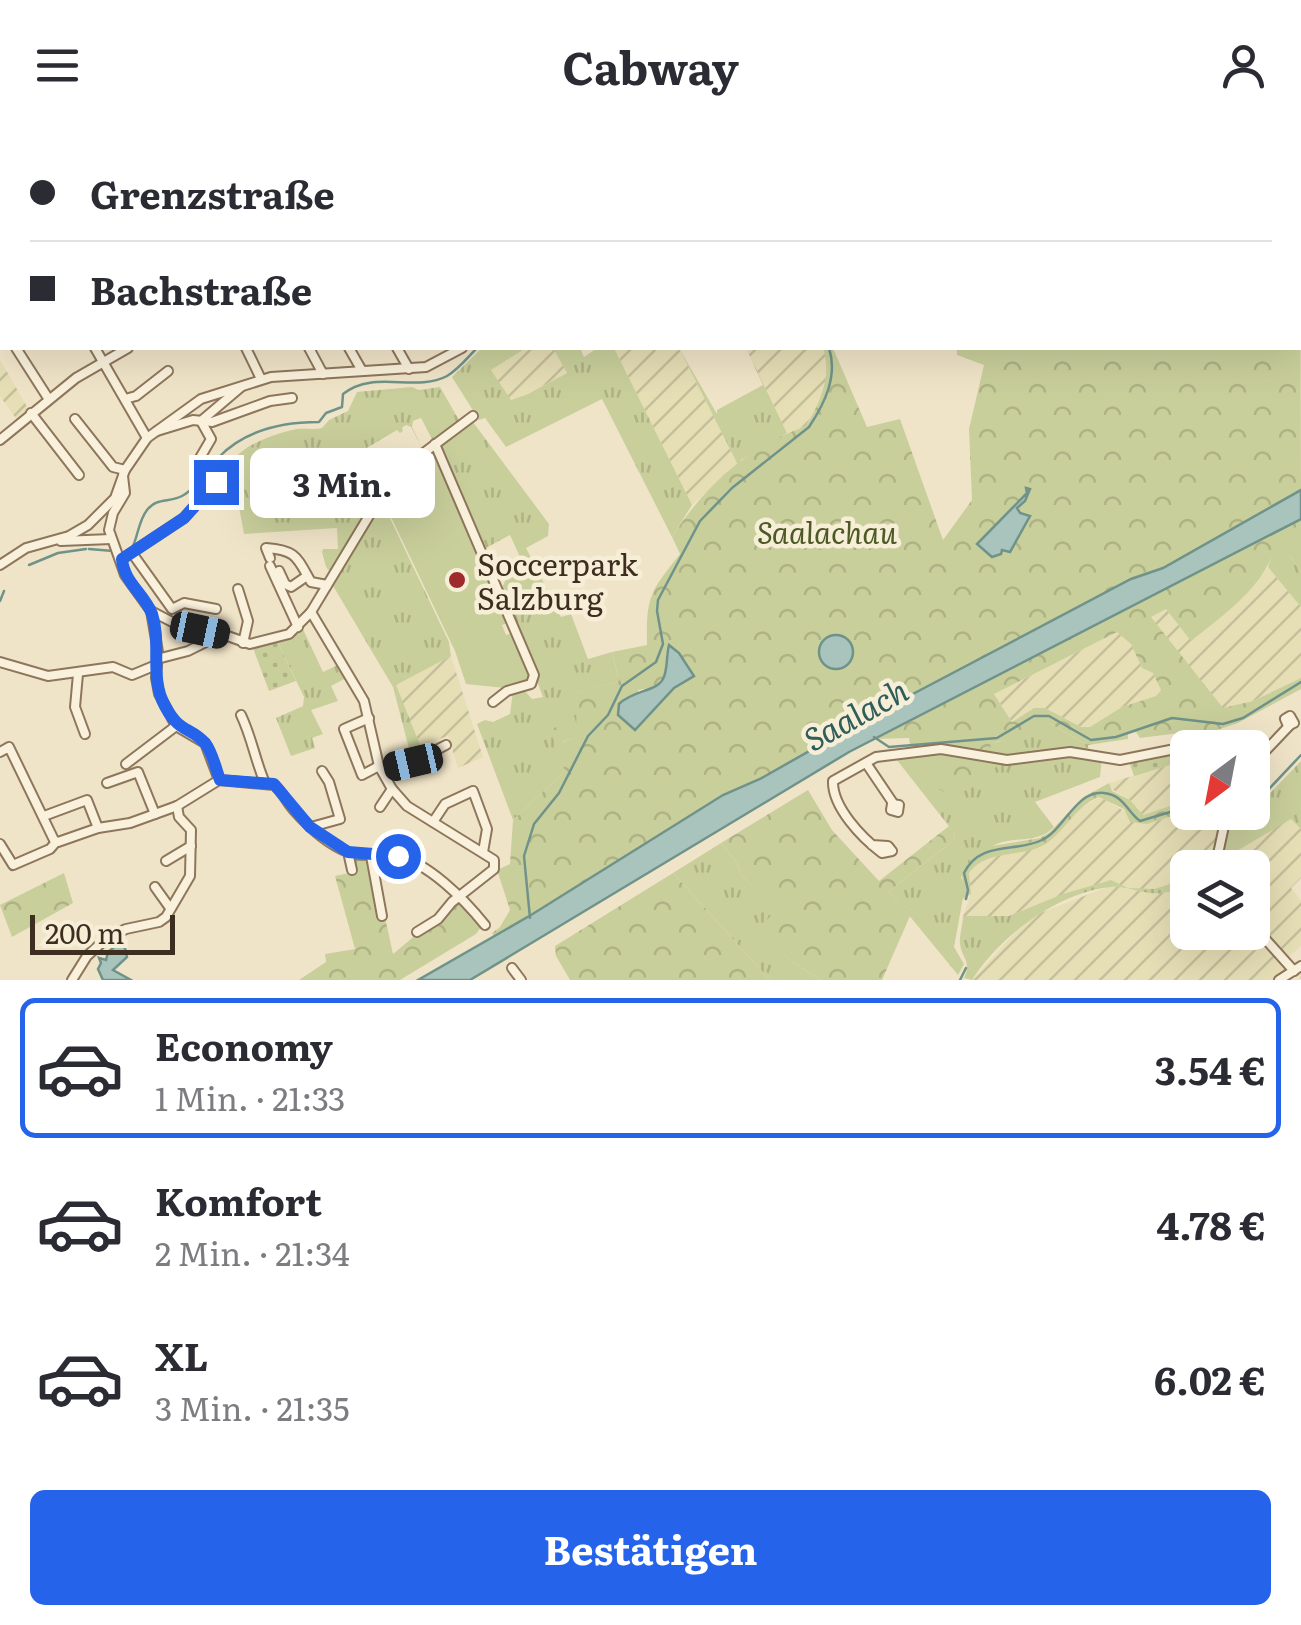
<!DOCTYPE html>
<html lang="de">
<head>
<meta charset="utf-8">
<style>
	body { margin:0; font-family:Literata,serif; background:#f2f2f3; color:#2b2b33; height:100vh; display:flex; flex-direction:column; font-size:38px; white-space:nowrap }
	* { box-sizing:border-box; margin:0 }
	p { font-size:32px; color:#7c7c81 }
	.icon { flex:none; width:55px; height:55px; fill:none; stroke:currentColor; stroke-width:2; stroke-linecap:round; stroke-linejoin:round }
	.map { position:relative; height:850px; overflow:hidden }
	.panel { display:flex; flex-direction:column; background:#fff; flex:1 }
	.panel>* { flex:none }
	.hud { position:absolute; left:0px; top:0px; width:1302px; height:220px; box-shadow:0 10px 40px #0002; display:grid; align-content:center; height:220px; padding:0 30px; background:#fff }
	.needle { width:65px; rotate:212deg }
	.tools { position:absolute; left:1170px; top:600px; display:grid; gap:20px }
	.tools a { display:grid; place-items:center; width:100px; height:100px; border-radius:15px; background:#fff; box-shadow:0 10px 40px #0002; font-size:50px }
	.scale { position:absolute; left:30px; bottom:25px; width:145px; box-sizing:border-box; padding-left:10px; border:5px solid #3d2e20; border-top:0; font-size:28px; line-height:35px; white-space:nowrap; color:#3d2e20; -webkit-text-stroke:8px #f7eed8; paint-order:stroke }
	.end { position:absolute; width:45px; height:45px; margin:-22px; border:12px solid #2563eb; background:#fff; box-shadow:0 0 0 5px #fff }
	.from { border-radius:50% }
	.bubble { position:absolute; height:70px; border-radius:15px; background:#fff; box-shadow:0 10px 40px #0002; font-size:32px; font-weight:700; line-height:70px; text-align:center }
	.car { position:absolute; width:30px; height:60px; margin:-30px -15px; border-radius:12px; box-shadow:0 0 8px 2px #0007; background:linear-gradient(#222 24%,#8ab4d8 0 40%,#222 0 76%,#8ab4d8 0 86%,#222 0) }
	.hud b { display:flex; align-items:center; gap:35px; height:95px; font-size:38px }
	.hud b+b { border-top:2px solid #e1e1e2 }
	.hud i { width:25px; height:25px; background:#2b2b33 }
	ul { padding:18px 0 0; list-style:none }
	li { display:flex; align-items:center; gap:30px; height:140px; margin:0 20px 15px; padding:0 10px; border:5px solid transparent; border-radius:15px }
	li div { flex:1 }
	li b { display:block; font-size:38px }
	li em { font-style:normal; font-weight:700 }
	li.on { border-color:#2563eb }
	li>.icon { width:90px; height:90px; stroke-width:1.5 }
	.button { display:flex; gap:20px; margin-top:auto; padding:20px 30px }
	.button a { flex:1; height:115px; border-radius:15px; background:#2563eb; color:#fff; font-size:40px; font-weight:700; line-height:115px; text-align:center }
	header { display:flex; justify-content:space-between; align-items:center; height:130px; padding:0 30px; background:#fff; font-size:45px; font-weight:700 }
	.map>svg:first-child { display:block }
	.farmland { fill:url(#farmland-furrows) }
	.grass { fill:url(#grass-tufts) }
	.forest { fill:url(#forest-crowns); fill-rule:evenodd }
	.park { fill:url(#park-dots) }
	.pitch { fill:#c9cf9b }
	.water { fill:#a9c4bc; stroke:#6f938a; stroke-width:2.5 }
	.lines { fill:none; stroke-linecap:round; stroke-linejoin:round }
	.stream { stroke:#6f938a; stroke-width:2.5 }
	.minor-casing { stroke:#8d765c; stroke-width:12 }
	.minor { stroke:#faf1dc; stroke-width:8 }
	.rail-casing { stroke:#3d2e20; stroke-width:6 }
	.rail { stroke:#f7eed8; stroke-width:2.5; stroke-dasharray:8; stroke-linecap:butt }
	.route { stroke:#2563eb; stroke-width:12 }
	.poi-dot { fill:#9e2a2b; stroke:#f7eed8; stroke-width:4 }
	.labels { text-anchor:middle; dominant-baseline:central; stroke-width:9; stroke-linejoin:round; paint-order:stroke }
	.park-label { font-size:30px; font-style:italic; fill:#4d5a26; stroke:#f7eed8 }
	.poi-label { font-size:30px; fill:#3d2e20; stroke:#f7eed8; text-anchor:start }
	.water-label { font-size:32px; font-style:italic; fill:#2f5d5a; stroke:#f7eed8 }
</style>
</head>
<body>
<header><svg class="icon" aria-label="menu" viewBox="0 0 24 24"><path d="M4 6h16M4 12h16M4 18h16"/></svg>Cabway<svg class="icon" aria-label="person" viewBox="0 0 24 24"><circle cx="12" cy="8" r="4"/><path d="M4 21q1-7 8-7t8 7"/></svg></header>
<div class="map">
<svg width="1301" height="850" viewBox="0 0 1301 850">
	<defs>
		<pattern id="farmland-furrows" width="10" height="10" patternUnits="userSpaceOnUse" patternTransform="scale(2.5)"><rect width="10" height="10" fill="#e6deb5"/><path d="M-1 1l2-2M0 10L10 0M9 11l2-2" fill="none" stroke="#c6bf9b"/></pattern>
		<pattern id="grass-tufts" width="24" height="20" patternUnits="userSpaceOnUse" patternTransform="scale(2.5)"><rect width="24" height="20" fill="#c9cf9b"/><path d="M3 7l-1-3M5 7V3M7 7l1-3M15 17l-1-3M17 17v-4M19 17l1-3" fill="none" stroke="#aeb285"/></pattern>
		<pattern id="forest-crowns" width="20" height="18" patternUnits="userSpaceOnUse" patternTransform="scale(2.5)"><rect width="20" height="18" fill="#c9cf9b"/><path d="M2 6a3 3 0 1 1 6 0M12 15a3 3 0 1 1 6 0" fill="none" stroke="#aeb285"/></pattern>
		<pattern id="park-dots" width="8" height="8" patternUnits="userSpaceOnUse" patternTransform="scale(2.5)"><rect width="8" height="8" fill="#c9cf9b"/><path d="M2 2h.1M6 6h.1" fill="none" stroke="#aeb285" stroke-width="1.8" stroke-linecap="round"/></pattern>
	</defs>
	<rect width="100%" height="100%" fill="#f0e4c8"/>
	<g class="farmland">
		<path d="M526,218H553L567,243L528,264L510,270L491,240Z"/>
		<path d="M614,218H679L738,335L692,375Z"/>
		<path d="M746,218H823L827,232V254L806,296L787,303Z"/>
		<path d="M0,230L29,280L17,290L0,266Z"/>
		<path d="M1268,437L1301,477V548L1253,571L1223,579L1150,487L1166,479L1191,510L1238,472Z"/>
		<path d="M1117,502L1131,513L1142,538L1153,543L1161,560L1156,566L1122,577L1090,597H1081L1045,578H1034L1012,592L994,564Z"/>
		<path d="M451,526L483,627L458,638L448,606L420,615L395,555Z"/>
		<path d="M1187,630V673L1182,672L1143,685L1130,670L1110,658L1109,653Z"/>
		<path d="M1100,667L1147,694L1181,683L1224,693L1215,737L1188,738L1185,750L1154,759H1133L1153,764L1187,756L1188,802H1252V738L1219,737L1235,722L1291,688L1301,699V748L1291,758L1301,770V816L1285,830L1301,836V849L1294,841L1279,850H972L1020,797L1038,784L1107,757H1124L1111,751L1063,765L1009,786H963L971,764L969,743L973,737L984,730L1051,709L1079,679Z"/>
	</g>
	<g class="grass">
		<path d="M482,218H526L491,240L511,270L528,264L567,243L553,218H580L584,227L597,218H614L692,375L672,407L602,269L506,317L485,288L479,290L452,247Z"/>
		<path d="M679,218L717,284V280L763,255L746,218L787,303L741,330L738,335Z"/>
		<path d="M412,257L419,260L440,257L459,290L434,313L421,288L413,291L412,297L422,318H426L420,321L422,318L411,297L406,295L402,298L403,301L400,303L397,300L365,319L377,354L372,335H375L378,349L385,345L387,348L378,363L449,512L451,526L396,555L420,615L422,626L412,630L393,557L329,449L332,444L326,437L322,422L323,419H338L337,398L244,404L231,333C242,315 276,303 297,299C306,298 313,300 322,298L329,290L348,281L357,262Z"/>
		<path d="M473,292L549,394L548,406L526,418L561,487L571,484L588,529L612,522L619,551L578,563L577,607L562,612L565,641L513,690L477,594L485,590L493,592L510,584L513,561L523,559L532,569L543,567L502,458L506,449L525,438L510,405L484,419L439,318Z"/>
		<path d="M1272,425H1289L1301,442V477L1268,437Z"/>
		<path d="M302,497L323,542L340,534L348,547L331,556L338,571L311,580L323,604L312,608L315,618L291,626L276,588L303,576L304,567L277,511Z"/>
		<path d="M1035,593H1049L1088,615L1089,624L1102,627L1100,647L1035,672L1054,697C1036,716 1011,704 991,717C980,724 970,738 961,747L965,757L954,817L964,834L958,845L889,761L953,711L955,704L893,625L998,612Z"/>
		<path d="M1301,631V699L1291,689L1235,722L1219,737L1224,693L1252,682Z"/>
		<path d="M721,713L737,733L742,746L777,779L760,800L792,832L821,850H770L673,743Z"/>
		<path d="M1187,749V756C1175,760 1163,765 1149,763C1136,761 1125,756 1111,757C1058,762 1000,806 972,850L964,848C972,831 962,829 960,814C959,806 963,794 963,786H1009L1063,764L1111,750L1128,758L1154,759Z"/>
	</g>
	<g class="forest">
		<path d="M1300,41L1301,360L1163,438L1131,449L871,586L760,649L723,665L494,807L492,803L500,797L510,780L497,740L510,734L513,690L565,641L550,600L556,597L563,612L576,607L577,563L619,551L612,522L647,515C646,466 650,462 680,424L672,407C705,355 749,316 806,296C821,270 832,247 823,218H833L867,297L900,289L943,410L972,370L969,299L984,235L957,225V218H1300ZM1027,362L1017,377L1019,383L1028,384L1009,422L977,414ZM667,518L679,523L694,546L674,558L644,590L638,560L656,557L665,546Z"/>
		<path d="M1301,389V442L1289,425L1272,426C1258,461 1221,487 1191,511L1166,479L1151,487L1223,578L1253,571L1301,548V559L1238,593L1205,604L1195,601L1140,608L1136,602L1128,604V609L1088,615L1049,593H1035L1012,607L990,614L997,636C974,661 948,678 924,645C914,632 911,624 909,608L876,609ZM1117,502L1131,514L1142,538L1153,543L1161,560L1156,566L1122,577L1090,597H1081L1045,578H1034L1012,592L994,564Z"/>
		<path d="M1109,653L1112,661L1130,670L1143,685L1182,672L1187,673L1188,682L1226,687L1224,693L1181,683L1147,694L1130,692L1124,679L1099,667C1075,676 1065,702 1044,715C1020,728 986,719 969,743L971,764L963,769L962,740L972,725L992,716L1040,708L1050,702L1082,668Z"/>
		<path d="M808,660L832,700L879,751L949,696L955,704L953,711L889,761L910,786L882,850H821L792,832L759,800L776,779L742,746L737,733L721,713Z"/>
		<path d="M351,726L370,730L381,792H386L393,824L460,768L467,776L473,772L486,790L476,804L400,850H299L326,832L325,824L355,819L335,746L354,742Z"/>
		<path d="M64,743L73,773L12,807L0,775Z"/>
		<path d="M673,743L770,850H570L556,826L555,816Z"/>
	</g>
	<g class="park">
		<path d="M277,511L296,551L269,561L253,518Z"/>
		<path d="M1187,620V630L1134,646L1128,629Z"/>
	</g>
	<path class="pitch" d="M426,327H437L512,492L502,495L506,505L516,502L532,545L531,551L505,558L466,554L455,521L381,366Z"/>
	<g class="water">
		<path d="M1026,358L1030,359L1025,371L1017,378L1020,383L1030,386L1010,422L1002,420L1001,424L992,427L977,414L1027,363Z"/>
		<path d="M1301,360V389L849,622L470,850H418L531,785L723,665L760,649L871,586L1131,449L1163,438Z"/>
		<circle cx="836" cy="522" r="17"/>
		<path d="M669,515L679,523L694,546L674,558L635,600L618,585L619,574C633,560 656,562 663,549C668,540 666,526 669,515Z"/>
		<path d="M118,814L125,818L127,827L113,840L131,850H103L98,839L101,833L99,828L106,830L108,822Z"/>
	</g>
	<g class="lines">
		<g class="stream">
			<path d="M888,2L889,0"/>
			<path d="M133,416C138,405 139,390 147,380C157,367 169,373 182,366C197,358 208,339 219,327C245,300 284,292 319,292L326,283L342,277L343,264C374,239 415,263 447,246C459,239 468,227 477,218"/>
			<path d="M89,419L113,421"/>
			<path d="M29,435L58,423L86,419"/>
			<path d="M0,471L4,461"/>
			<path d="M874,607L889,617L997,608L1034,586H1049L1091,610L1116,607L1172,588L1223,594L1243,588L1301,552"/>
			<path d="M1252,677L1301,625"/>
			<path d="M1194,682L1221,690"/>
			<path d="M1229,690L1246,682"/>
			<path d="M966,769L968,760L964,743C980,710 1016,723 1042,710C1064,700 1076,660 1104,663C1124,665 1128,683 1140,691L1177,680H1188"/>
			<path d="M530,788L524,726L534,694L559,663L588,606L608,585L622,556L656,532L663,514L657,481L658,470L700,391L732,358L809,297C825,273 838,246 829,218"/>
			<path d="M960,850L966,838"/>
		</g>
		<defs>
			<g id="minor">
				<path d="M694,0L695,2"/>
				<path d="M662,2L666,0"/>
				<path d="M735,2L738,0"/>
				<path d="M0,177L2,176"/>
				<path d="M0,187L2,191"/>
				<path d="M16,218L48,268"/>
				<path d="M95,218L147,308"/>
				<path d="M246,218L261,249"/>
				<path d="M309,218L323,244"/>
				<path d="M349,218L361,239"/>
				<path d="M397,218L409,239"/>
				<path d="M125,269L136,266L168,241"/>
				<path d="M31,283L79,345"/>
				<path d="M75,289L113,337L125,340"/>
				<path d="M157,301L193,290L212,292L270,271L292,268"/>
				<path d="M0,310L76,248L128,218"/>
				<path d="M435,314L534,545L531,554L507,561L493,572"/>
				<path d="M123,346L125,363L113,383L109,400L125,445L151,481L158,522L156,548L159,564L176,596L205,613L219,650"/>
				<path d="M61,411L111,409"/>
				<path d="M132,423L172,479L184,473L216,479"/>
				<path d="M270,428L266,418C297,420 297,428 311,452L327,455"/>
				<path d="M122,429L184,388L216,353L201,342L197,333L211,309L201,291L241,257"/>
				<path d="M0,435L26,418L69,406L88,395L115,368L125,340L147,308L201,269L271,247L426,237L462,218"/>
				<path d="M270,436L298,497"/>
				<path d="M279,441L285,454L291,457L307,446"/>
				<path d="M238,459L248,491L243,513"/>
				<path d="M151,481L178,495L222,504L250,514L289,504L311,482L393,346L473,286"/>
				<path d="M311,482L364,571L379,636L392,659L407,676L494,730V739L452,772L438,789L417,802"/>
				<path d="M157,529L188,521L222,504"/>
				<path d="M0,532L48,546L113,537L132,545L156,535"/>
				<path d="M78,544L75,577L85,604"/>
				<path d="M241,585C252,608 255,630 265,653"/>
				<path d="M1290,586L1294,593L1288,596L1285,589Z"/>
				<path d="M369,588L344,599L362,645L379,636"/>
				<path d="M1225,612L1229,618"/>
				<path d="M0,622L9,617L54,710L58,712L98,698L130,693L155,684L177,676L219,650"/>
				<path d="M866,633L893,673"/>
				<path d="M126,634L176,596"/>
				<path d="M1252,635L1289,596"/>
				<path d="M381,639L413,632L446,615"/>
				<path d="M219,650L274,655C282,661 286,671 293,679C307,695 327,714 348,722C363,728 378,722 394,725C428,732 464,769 485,795"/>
				<path d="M107,653L138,642L155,684"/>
				<path d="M892,674L899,675L898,682L891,680Z"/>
				<path d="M380,677L392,659"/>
				<path d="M44,686L87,670L98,698"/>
				<path d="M433,692L445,674L473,661L487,699L483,722"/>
				<path d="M311,697L340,689L329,652L322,641"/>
				<path d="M0,714L13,735L50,719L56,712"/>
				<path d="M872,715L888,716L892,721L882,723C862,708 832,677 833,651L876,627L941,619L1007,630L1070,622L1120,630L1175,619L1188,620"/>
				<path d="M348,722L352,740"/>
				<path d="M371,726L382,786"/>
				<path d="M166,731L191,716"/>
				<path d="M1215,738L1227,682"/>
				<path d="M155,757L170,778"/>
				<path d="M1252,794L1294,841"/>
				<path d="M512,838L521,850"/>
				<path d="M72,850L87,826L108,807L126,799L159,792L166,787L190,746L191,700L179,687L177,676"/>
				<path d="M1279,850L1301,836"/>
			</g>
		</defs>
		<use href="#minor" class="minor-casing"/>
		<use href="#minor" class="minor"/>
		<defs>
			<g id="rail">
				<path d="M32,2L36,0"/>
				<path d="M0,23L2,21"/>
			</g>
		</defs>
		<use href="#rail" class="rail-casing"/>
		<use href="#rail" class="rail"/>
	</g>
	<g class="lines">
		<path class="route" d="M216,352L184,388L122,429C124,453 144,463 152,484C162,514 149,547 165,576C180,604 190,596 205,613C212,621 216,639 220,650L274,654L310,697L348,722L398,726"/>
	</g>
	<circle class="poi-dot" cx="457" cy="450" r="10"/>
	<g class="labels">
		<g class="park-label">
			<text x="827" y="401">Saalachau</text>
		</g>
		<g class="poi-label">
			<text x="477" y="433">Soccerpark<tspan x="477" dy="34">Salzburg</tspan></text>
		</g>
		<g class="water-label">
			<text transform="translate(855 583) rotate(-29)">Saalach</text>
		</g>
	</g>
</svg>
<div class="tools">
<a><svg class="needle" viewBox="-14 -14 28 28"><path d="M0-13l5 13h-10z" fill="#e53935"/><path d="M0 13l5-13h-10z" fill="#7c7c81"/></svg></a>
<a><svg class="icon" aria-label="layers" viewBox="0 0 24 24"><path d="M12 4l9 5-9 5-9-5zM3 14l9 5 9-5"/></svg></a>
</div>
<div class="scale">200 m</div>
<i class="end from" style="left:398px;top:726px"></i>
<i class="end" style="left:216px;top:352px"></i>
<div class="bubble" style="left:250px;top:318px;width:185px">3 Min.</div>
<i class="car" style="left:200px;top:500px;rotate:102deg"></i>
<i class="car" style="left:413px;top:632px;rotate:257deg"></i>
<div class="hud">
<b><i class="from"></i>Grenzstraße</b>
<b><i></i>Bachstraße</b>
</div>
</div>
<section class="panel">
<ul>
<li class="on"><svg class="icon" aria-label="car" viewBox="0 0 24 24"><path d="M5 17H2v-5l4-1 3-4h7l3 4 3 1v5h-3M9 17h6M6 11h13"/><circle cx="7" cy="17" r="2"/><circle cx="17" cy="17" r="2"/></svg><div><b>Economy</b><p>1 Min. · 21:33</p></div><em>3.54 €</em></li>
<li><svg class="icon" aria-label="car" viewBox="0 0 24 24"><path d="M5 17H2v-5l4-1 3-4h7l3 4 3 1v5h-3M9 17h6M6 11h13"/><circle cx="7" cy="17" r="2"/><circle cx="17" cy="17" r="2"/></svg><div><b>Komfort</b><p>2 Min. · 21:34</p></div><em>4.78 €</em></li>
<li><svg class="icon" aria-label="car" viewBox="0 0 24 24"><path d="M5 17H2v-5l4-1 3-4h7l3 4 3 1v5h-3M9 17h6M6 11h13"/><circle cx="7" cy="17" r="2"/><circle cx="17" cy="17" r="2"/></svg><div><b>XL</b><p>3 Min. · 21:35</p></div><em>6.02 €</em></li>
</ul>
<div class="button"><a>Bestätigen</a></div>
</section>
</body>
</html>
